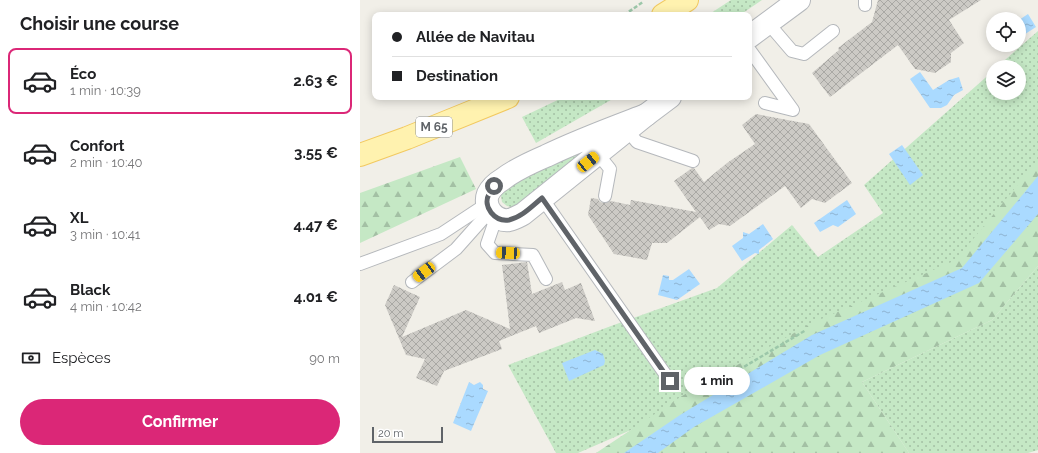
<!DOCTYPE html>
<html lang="fr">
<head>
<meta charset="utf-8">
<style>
	body { margin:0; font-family:Raleway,sans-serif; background:#f2f2f2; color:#202124; height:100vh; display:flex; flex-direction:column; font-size:15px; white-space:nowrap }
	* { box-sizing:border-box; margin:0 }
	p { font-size:13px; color:#757577 }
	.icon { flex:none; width:22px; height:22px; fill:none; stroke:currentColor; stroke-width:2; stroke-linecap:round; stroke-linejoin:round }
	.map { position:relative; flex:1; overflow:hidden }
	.panel { display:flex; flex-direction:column; background:#fff; width:360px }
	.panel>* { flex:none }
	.guide { position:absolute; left:12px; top:12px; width:380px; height:88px; border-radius:8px; box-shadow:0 2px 10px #0003; display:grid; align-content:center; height:88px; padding:0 20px; background:#fff }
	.fabs { position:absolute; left:626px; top:12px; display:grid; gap:8px }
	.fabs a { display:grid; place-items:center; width:40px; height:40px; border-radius:50%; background:#fff; box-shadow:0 2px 10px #0003; font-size:20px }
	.scale { position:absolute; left:12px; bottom:10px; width:71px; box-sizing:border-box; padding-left:4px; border:2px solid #5f6368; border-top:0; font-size:11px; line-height:14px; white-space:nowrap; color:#5f6368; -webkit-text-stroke:3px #fff; paint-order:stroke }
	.end { position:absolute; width:18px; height:18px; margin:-9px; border:5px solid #5f6368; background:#fff; box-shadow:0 0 0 2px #fff }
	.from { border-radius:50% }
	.bubble { position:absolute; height:28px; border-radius:14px; background:#fff; box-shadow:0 2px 10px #0003; font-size:13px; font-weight:700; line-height:28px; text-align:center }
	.car { position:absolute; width:12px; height:24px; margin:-12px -6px; border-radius:5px; box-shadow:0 0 3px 1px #0007; background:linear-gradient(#f5c518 24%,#345 0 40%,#f5c518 0 76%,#345 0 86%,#f5c518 0) }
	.guide b { display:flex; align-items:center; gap:14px; height:38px; font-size:15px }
	.guide b+b { border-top:1px solid #e0e0e0 }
	.guide i { width:10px; height:10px; background:#202124 }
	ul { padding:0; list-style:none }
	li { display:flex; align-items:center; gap:12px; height:66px; margin:0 8px 6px; padding:0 12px; border:2px solid transparent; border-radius:8px }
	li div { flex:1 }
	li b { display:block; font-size:15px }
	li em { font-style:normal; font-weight:700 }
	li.active { border-color:#db2777 }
	li>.icon { width:36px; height:36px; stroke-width:1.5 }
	h2 { padding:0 20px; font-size:18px; line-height:48px }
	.pay { display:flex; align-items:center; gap:10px; height:44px; padding:0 20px; font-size:15px }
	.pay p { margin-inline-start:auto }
	.button { display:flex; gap:8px; margin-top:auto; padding:8px 20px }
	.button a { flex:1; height:46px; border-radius:24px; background:#db2777; color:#fff; font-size:16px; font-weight:700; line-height:46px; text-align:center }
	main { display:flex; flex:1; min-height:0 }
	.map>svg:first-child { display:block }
	.grass { fill:url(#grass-dots) }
	.forest { fill:url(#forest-firs) }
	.water { fill:url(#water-ripples) }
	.building { fill:url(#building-cross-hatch) }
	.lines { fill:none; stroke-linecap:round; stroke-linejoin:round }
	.service-casing { stroke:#b5b8bc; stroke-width:14 }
	.minor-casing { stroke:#b5b8bc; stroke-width:24 }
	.primary-casing { stroke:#f2c960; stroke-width:24 }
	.path { stroke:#9cc7a9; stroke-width:2.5; stroke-dasharray:4 2; stroke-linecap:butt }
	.service { stroke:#fff; stroke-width:12 }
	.minor { stroke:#fff; stroke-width:22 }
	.primary { stroke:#fff2af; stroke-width:22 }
	.route { stroke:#5f6368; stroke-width:5 }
	.labels { text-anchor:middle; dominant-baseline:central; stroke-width:3.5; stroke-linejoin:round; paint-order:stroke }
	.shield { fill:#fff; stroke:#8f9295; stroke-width:1 }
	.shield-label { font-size:12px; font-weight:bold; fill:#5f6368 }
</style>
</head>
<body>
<main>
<section class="panel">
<h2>Choisir une course</h2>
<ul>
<li class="active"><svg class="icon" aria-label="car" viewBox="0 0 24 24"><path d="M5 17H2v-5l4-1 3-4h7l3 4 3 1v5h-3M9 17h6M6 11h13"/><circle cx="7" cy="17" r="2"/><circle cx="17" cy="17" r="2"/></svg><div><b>Éco</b><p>1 min · 10:39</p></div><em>2.63 €</em></li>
<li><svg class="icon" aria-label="car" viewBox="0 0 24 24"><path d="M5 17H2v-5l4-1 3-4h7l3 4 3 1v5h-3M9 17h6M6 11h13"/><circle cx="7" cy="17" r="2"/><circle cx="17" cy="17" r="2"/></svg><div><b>Confort</b><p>2 min · 10:40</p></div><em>3.55 €</em></li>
<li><svg class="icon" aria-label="car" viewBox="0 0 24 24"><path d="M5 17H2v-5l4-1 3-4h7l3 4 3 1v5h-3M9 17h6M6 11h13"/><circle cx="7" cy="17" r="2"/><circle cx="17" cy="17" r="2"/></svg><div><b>XL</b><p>3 min · 10:41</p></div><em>4.47 €</em></li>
<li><svg class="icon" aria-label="car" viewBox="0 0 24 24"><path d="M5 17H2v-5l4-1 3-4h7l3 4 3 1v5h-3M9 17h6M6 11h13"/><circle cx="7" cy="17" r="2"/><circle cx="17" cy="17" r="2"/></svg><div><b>Black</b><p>4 min · 10:42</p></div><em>4.01 €</em></li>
</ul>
<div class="pay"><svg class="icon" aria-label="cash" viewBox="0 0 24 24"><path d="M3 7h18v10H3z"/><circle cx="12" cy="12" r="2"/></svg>Espèces<p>90 m</p></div>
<div class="button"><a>Confirmer</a></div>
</section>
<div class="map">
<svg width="678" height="453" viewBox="0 0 678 453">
	<defs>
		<pattern id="grass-dots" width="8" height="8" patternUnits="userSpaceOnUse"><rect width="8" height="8" fill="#c5e8c5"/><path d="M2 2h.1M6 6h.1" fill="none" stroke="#a3c0a4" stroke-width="1.8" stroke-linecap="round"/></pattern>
		<pattern id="forest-firs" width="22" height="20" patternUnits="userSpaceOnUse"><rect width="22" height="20" fill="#c5e8c5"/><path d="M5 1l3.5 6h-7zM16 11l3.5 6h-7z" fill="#a3c0a4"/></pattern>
		<pattern id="water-ripples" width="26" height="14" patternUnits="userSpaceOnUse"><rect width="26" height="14" fill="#aadaff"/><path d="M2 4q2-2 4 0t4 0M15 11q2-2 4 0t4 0" fill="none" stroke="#8eb4d2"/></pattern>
		<pattern id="building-cross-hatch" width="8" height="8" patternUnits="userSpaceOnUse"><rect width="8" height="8" fill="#cccac5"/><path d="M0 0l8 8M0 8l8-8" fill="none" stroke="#a9a8a4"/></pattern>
	</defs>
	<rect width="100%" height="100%" fill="#f1efe8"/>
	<g class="grass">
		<path d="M371,0H402L380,15H348Z"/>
		<path d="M678,31V176L602,268L324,407L218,453H196L148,365L251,326L357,288L432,225L458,257L523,213L504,185L633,71V93H659V67H637Z"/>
		<path d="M204,97H256L176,143L162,117Z"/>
		<path d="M212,149L225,151L155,208L147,206L142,202L141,196L144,190Z"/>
		<path d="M678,266V450L668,453H549L502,382L632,320Z"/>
	</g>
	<g class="forest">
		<path d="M100,157L116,189L0,243V193Z"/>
		<path d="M678,160V266L632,320L502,382L549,453H236L322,396L450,324L596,260Z"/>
	</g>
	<g class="water">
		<path d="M668,14L676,27L659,38V20Z"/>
		<path d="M560,72L573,90L589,80L599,77L603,90L594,95L587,105L581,108H570L550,79Z"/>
		<path d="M542,145L563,175L550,185L529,154Z"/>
		<path d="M678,176V214L619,283L460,355L334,427L298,453H264L320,415L452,335L602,268Z"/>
		<path d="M487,200L496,214L478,227L473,225L460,232L454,223Z"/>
		<path d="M403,224L413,239L399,250V254L395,253L382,261L372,246L383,238V232L389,234Z"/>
		<path d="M329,269L340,284L317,300L298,295L303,275L309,276V280H313Z"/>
		<path d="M235,350L243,354L245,361L244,365L209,381L202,363Z"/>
		<path d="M109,382L114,385L120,382L123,385V389L128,391L111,431L93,423Z"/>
	</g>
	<g class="building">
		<path d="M518,0H621L589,20L604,43L591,53V62L575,73L555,69L538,45L470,97L452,73L479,50L478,48L512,22Z"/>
		<path d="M396,114L449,124L492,183L465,203L452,199L441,208L425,186L370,226L359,224L349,230L340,217L307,243H292L287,260L254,254L228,215L231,198L238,199L240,202L244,203L251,201L270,205L271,200L336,212L314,181L332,168H334L344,182L367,163L395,144L382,125Z"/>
		<path d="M167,262L172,294L202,282L205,290L221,283L235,321L216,318L179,333L176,326L139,341L142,349L84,371L77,386L56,378L65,359L46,355L25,305L34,285L60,297L42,337L106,310L150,329L142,265Z"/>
	</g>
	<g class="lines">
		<defs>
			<g id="service">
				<path d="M505,0V5"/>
				<path d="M408,23L432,51L444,54L473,31"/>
				<path d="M389,49L433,110L405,103"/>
				<path d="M267,130L277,142L333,161"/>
				<path d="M238,154L250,169L245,196"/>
				<path d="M182,198L310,381"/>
				<path d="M136,218L127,244L135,253L173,255L186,279"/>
				<path d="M0,264L81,234L128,203"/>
				<path d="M52,282L96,249L129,212"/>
			</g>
			<g id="minor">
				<path d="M389,37L439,0"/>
				<path d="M286,115L163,214C159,216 154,219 149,220C135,222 123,207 128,194C131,188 138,182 143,179C156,169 172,162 186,156C219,140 252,128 286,115Z"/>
				<path d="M286,115L310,97"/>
			</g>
			<g id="primary">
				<path d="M303,15L327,0"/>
				<path d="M0,155L47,138L148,97"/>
			</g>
		</defs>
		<use href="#service" class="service-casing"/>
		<use href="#minor" class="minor-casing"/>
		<use href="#primary" class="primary-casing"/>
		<g class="path">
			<path d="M264,15L283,2"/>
			<path d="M326,379L377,371L446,330"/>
		</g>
		<use href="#service" class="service"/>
		<use href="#minor" class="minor"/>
		<use href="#primary" class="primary"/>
	</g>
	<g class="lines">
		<path class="route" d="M134,186C133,188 130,191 129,194C122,207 135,222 149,220C162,217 172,206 182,198L310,381"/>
	</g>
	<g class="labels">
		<rect class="shield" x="56" y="117" width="36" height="20" rx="3"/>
		<g class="shield-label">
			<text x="74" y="127">M 65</text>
		</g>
	</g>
</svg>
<div class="fabs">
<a><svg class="icon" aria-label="locate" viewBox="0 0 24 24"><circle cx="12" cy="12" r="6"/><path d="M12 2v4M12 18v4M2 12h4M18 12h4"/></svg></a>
<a><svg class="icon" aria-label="layers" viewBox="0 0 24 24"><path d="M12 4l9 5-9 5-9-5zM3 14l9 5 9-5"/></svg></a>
</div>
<div class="scale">20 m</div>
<i class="end from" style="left:134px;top:186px"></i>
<i class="end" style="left:310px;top:381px"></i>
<div class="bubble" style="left:324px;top:367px;width:66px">1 min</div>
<i class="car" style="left:228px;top:162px;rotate:51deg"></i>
<i class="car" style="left:148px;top:253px;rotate:273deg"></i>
<i class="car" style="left:64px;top:272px;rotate:233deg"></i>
<div class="guide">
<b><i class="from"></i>Allée de Navitau</b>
<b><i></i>Destination</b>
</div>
</div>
</main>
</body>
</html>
